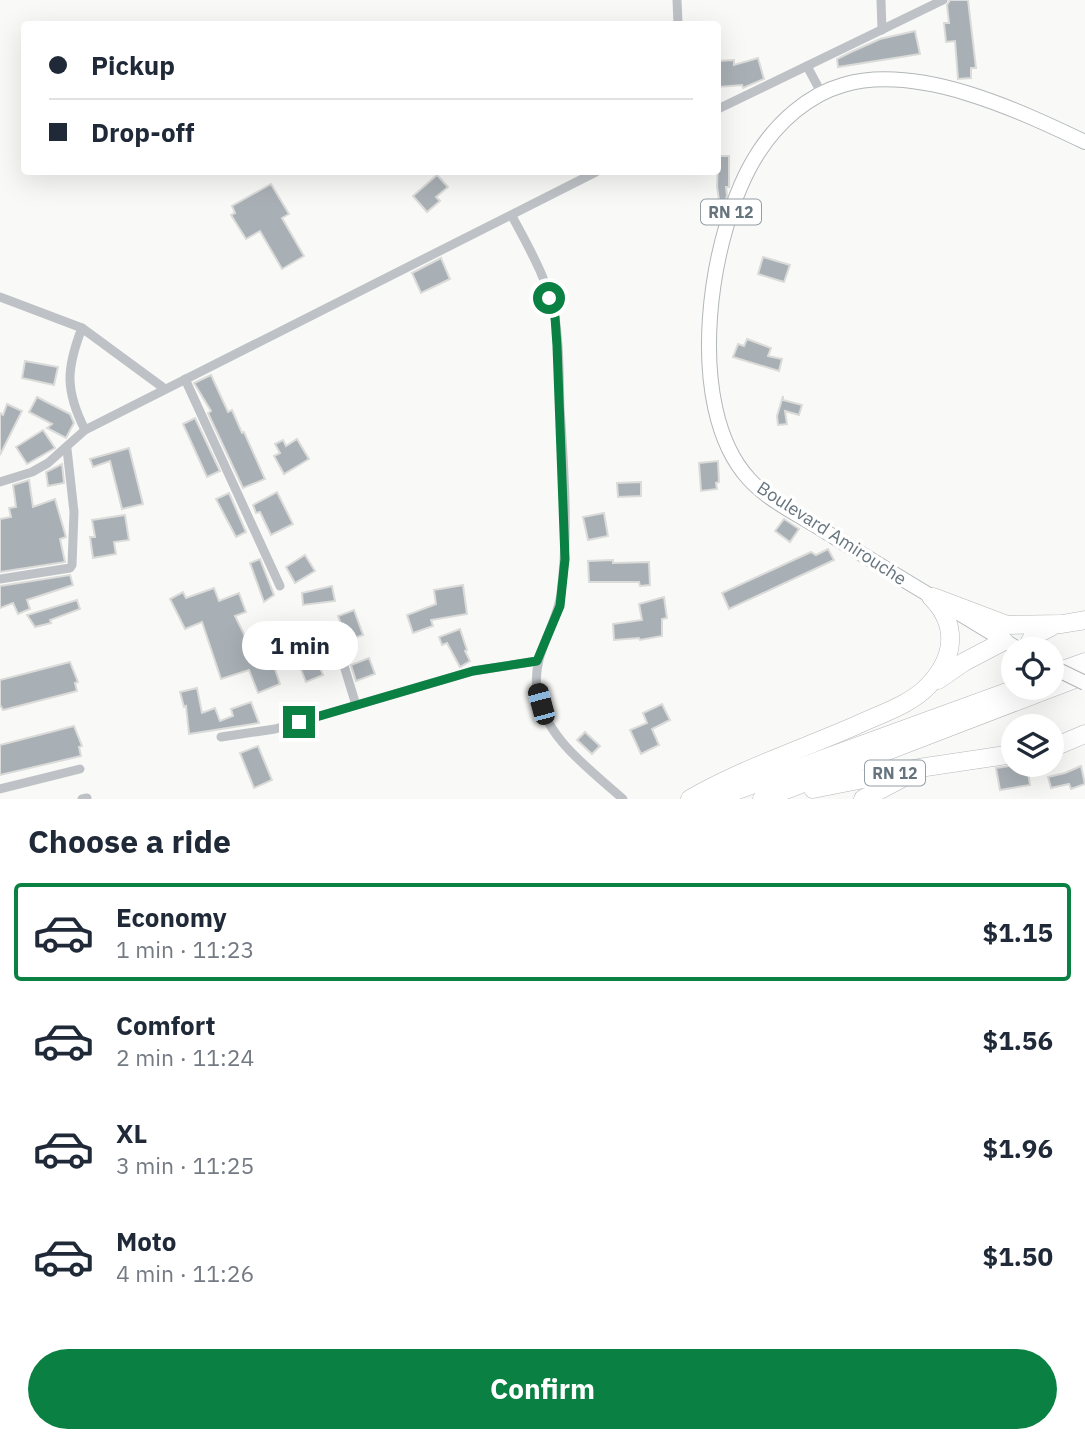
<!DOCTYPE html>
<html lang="en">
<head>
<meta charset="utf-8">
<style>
	body { margin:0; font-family:"IBM Plex Sans",sans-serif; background:#f2f2f3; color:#1f2937; height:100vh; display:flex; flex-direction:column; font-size:26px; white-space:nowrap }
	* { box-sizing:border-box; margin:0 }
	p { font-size:23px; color:#747a83 }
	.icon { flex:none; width:38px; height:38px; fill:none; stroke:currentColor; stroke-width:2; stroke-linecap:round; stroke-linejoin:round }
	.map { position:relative; height:799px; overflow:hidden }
	.drawer { display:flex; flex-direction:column; background:#fff; flex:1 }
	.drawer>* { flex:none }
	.banner { position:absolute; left:21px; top:21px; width:700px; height:154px; border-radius:7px; box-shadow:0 7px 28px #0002; display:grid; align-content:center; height:154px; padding:0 28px; background:#fff }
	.buttons { position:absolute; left:1001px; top:637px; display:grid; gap:14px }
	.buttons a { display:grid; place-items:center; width:63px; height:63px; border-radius:50%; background:#fff; box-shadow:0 7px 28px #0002; font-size:35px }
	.end { position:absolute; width:32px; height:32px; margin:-16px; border:9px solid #0b8043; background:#fff; box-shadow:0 0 0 4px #fff }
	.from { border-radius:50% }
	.bubble { position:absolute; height:49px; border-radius:24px; background:#fff; box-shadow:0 7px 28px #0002; font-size:23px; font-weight:700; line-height:49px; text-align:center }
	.car { position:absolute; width:21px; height:42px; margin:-21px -10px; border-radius:9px; box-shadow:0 0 5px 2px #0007; background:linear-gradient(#222 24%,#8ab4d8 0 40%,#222 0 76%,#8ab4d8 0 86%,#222 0) }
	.banner b { display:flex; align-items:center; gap:24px; height:66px; font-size:26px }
	.banner b+b { border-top:2px solid #e0e1e3 }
	.banner i { width:18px; height:18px; background:#1f2937 }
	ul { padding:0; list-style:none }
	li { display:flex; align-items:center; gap:21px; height:98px; margin:0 14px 10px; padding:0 14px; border:4px solid transparent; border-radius:7px }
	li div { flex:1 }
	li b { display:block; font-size:26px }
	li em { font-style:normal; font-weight:700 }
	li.selected { border-color:#0b8043 }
	li>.icon { width:63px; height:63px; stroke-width:1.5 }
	h2 { padding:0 28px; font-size:32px; line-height:84px }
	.action { display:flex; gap:14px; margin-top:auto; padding:14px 28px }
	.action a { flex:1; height:80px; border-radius:42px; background:#0b8043; color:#fff; font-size:28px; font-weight:700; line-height:80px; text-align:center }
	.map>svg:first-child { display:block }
	.building { fill:#a9b0b5; stroke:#dbdbd9; stroke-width:2 }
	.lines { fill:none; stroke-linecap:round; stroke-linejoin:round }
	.primary-casing { stroke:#b2b7ba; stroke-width:16 }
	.highway-casing { stroke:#b4b8bb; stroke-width:19 }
	.street { stroke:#bec2c6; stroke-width:9 }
	.primary { stroke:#fff; stroke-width:14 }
	.highway { stroke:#fff; stroke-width:18 }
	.primary-bridge-casing { stroke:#b2b7ba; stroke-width:16; stroke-linecap:butt }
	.primary-bridge { stroke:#fff; stroke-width:14 }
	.route { stroke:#0b8043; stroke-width:9 }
	.labels { text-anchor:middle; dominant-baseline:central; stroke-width:7; stroke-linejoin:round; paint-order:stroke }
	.shield { fill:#fff; stroke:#949ea5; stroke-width:2 }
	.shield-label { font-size:16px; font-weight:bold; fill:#66747e }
	.street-label { font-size:18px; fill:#66747e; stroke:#fff }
</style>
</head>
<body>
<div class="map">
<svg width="1085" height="799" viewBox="0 0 1085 799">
	<rect width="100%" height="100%" fill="#f9f9f7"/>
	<g class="building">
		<path d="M950,0H968L976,68H971V78L958,79L955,41L946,42L944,23H949L947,5Z"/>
		<path d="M915,31L920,54L838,67L837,59L851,52L880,39Z"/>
		<path d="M758,58L764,79L743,88L742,85L718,87V61L734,60V65Z"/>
		<path d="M718,156H729V187H726L727,196L721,212L717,187Z"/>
		<path d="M437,175L448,187L436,197L440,201L427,212L413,196Z"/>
		<path d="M271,184L289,214L282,218L304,256L282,269L260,231L246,239L231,215L235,213L232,206Z"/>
		<path d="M763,257L790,265L784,282L758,274Z"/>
		<path d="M441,258L450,279L421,293L412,273Z"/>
		<path d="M747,339L771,348L768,356L782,359L779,371L733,357L738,344L744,346Z"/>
		<path d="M25,361L58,367L54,385L22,378Z"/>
		<path d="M211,375L228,412L232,410L242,433L244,432L265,479L243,488L208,413L211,411L194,383Z"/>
		<path d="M783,396V400L802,405L799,415L785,411L787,424L778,425L777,416Z"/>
		<path d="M37,397L70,414L74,423L66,438L47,428L52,424L29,412Z"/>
		<path d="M7,404L22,411L0,455V413L3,415Z"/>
		<path d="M195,418L220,471L207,477L183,424Z"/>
		<path d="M43,430L55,448L27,464L16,447Z"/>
		<path d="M297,439L309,459L284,474L274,456L280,453L275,444L283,440L286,446Z"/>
		<path d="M129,448L143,504L122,509L110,461L93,467L90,459Z"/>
		<path d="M718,461L719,482L716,483L717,489L701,491L699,463Z"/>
		<path d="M62,464L64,483L48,486L46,472Z"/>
		<path d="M29,480L33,507L55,499L66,537L60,539L65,562L0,572V519L11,517L9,508L16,507L13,485Z"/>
		<path d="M641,482V496L618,497L617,483Z"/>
		<path d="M277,492L293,524L271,535L260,512L256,513L253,505Z"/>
		<path d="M229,493L246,532L236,537L216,499Z"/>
		<path d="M604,513L608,536L588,540L583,517Z"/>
		<path d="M125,515L129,540L114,542L116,554L93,558L90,537H95L92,520Z"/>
		<path d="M784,519L799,529L790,542L775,531Z"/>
		<path d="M828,549L834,560L729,609L722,593L811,552L816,555Z"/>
		<path d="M305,555L315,571L295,583L286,567Z"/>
		<path d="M260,559L274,595L264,602L250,563Z"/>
		<path d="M613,560V563L649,562L650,585L640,586L639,582H589L588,561Z"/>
		<path d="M70,575L73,585L27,600L30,609L18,614L13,603L0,608V586Z"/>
		<path d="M463,585L467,614L431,620L433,626L413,633L407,615L436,604L434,590Z"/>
		<path d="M332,586L335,601L303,605L302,593Z"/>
		<path d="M214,588L219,601L239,593L246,612L235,616L248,642L252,641L257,659L270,654L280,684L258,693L249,670L221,679L202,622L185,629L170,599L183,592L186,598Z"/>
		<path d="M664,597L667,618L662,619V636L640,640L639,638L614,640L613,624L642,620L639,604Z"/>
		<path d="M77,600L80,609L50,620L51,623L35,627L27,615Z"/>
		<path d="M354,610L363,635L354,638L357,645L350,648L338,616Z"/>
		<path d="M460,629L467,650L465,651L470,661L460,667L447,643L442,645L439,637Z"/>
		<path d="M315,655L323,675L306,682L298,662Z"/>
		<path d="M369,658L375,674L356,681L351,665Z"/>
		<path d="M70,662L78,682L75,683L77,691L3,710L0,705V680Z"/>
		<path d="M197,688L202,713L215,708L220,721L233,716L231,709L251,702L259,723L189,734L186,706L184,707L180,692Z"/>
		<path d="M662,704L670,720L652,729L659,745L641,754L630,730L647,723L643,713Z"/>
		<path d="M74,726L82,746L79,747L81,756L0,775V745Z"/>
		<path d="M585,732L600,746L592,754L577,740Z"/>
		<path d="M258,746L272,780L254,788L240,753Z"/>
		<path d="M1016,765H1027L1030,785L1000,790L996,768Z"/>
		<path d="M1081,766L1085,784L1071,789L1069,784L1051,788L1048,777L1065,773Z"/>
	</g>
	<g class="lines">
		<defs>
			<g id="primary">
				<path d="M939,601C899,577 858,552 818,527C795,513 767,499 749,479C682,406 709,229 758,153C778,122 808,95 843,85C918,63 1018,110 1085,142"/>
				<path d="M957,612L1018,649"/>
			</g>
			<g id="highway">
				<path d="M933,597L1007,625L1062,624L1085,620"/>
				<path d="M1026,649L1033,636L1051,627"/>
				<path d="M1052,674L1085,662"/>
				<path d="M938,680L964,662L1004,641"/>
				<path d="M1052,748L1085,734"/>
				<path d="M813,789L919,768L1013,754"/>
				<path d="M690,799C742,769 802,749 857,725C880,714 910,705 928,686C955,658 959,625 931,597"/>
				<path d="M713,799L1018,688"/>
				<path d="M762,799L1085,675"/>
				<path d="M863,799L906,776"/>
			</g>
		</defs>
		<use href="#primary" class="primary-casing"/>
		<use href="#highway" class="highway-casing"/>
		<g class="street">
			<path d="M677,0L678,24"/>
			<path d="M881,0L882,30"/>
			<path d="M807,66L822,94"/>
			<path d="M718,109L943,0"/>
			<path d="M512,216C529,248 549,282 555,318C560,347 559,378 560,408C564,470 569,531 561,593C557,626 532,654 537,689C543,737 590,769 623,799"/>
			<path d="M0,297L82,328L165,389"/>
			<path d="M82,328C66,369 65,390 85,430"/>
			<path d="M185,379L280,586"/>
			<path d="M0,482L32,472L48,463L85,430L596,172"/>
			<path d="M0,579L70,568L72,565L74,512L67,449"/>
			<path d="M333,630L356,705"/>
			<path d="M221,737L275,729L473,671L537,661"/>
			<path d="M0,789L80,769"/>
			<path d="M82,799L87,798"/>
		</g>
		<use href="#primary" class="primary"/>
		<use href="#highway" class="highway"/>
		<defs>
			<path id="primary-bridge" d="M1052,667L1085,683"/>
		</defs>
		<use href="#primary-bridge" class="primary-bridge-casing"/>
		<use href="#primary-bridge" class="primary-bridge"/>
	</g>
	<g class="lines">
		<path class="route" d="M299,722L473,671L537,661L560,606L565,559L557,346L555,317L549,298"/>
	</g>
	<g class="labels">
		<g class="shield">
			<rect x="701" y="199.5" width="60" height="25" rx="5"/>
			<rect x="865" y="760.5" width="60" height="25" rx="5"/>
		</g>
		<g class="shield-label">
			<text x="731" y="212">RN 12</text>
			<text x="895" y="773">RN 12</text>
		</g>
		<g class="street-label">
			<text transform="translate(832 533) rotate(33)">Boulevard Amirouche</text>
		</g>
	</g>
</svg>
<div class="buttons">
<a><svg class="icon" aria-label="locate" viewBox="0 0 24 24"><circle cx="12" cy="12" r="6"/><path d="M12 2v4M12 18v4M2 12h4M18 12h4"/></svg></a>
<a><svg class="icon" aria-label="layers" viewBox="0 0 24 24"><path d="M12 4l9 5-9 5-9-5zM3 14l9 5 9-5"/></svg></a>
</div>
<i class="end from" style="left:549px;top:298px"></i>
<i class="end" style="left:299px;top:722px"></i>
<div class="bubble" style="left:242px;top:621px;width:116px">1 min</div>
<i class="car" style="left:541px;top:704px;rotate:345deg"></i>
<div class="banner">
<b><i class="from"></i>Pickup</b>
<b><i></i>Drop-off</b>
</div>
</div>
<section class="drawer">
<h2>Choose a ride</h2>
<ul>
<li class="selected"><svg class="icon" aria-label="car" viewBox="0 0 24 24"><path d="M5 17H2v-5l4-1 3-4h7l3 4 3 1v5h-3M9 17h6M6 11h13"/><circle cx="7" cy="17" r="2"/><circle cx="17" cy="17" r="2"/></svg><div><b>Economy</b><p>1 min · 11:23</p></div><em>$1.15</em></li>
<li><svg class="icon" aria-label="car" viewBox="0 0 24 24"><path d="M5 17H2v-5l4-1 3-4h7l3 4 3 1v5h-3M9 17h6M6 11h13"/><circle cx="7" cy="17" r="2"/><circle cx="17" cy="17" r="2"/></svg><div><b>Comfort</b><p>2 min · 11:24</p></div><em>$1.56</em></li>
<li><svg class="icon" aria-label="car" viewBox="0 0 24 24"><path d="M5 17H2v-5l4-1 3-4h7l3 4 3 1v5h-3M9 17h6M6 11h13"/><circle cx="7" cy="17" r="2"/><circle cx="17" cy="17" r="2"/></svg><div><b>XL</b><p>3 min · 11:25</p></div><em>$1.96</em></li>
<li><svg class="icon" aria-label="car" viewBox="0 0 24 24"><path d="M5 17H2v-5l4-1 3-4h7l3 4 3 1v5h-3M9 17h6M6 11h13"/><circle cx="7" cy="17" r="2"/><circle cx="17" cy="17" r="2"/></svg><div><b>Moto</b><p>4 min · 11:26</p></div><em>$1.50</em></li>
</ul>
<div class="action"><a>Confirm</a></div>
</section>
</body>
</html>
